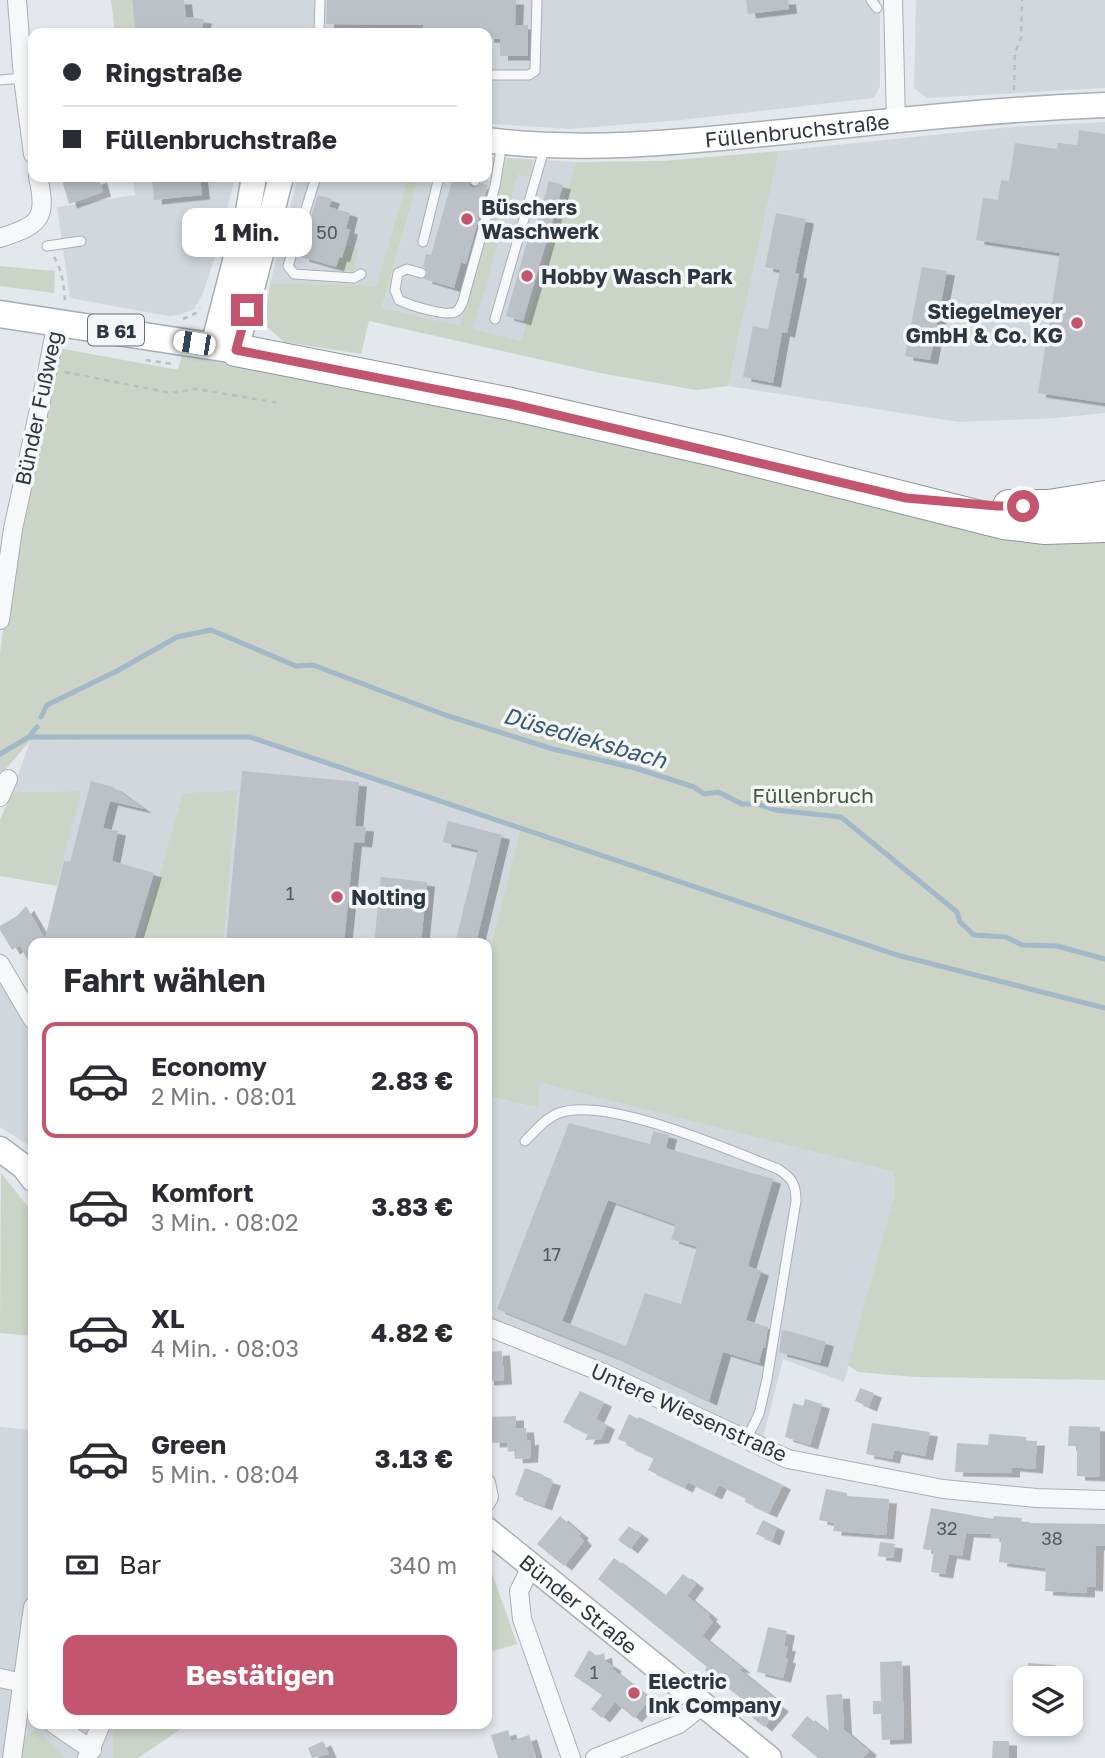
<!DOCTYPE html>
<html lang="de">
<head>
<meta charset="utf-8">
<style>
	body { margin:0; font-family:"Golos Text",sans-serif; background:#f7f7f7; color:#2b2b33; height:100vh; display:flex; flex-direction:column; font-size:26px; white-space:nowrap }
	* { box-sizing:border-box; margin:0 }
	p { font-size:23px; color:#7c7c81 }
	.icon { flex:none; width:38px; height:38px; fill:none; stroke:currentColor; stroke-width:2; stroke-linecap:round; stroke-linejoin:round }
	.map { position:relative; flex:1; overflow:hidden }
	.side { position:absolute; left:28px; top:938px; width:464px; height:791px; display:flex; flex-direction:column; background:#fff; border-radius:14px; box-shadow:0 4px 10px #0003 }
	.side>* { flex:none }
	.guide { position:absolute; left:28px; top:28px; width:464px; height:154px; border-radius:14px; box-shadow:0 4px 10px #0003; display:grid; align-content:center; height:154px; padding:0 35px; background:#fff }
	.fabs { position:absolute; left:1013px; top:1666px; display:grid; gap:14px }
	.fabs a { display:grid; place-items:center; width:70px; height:70px; border-radius:14px; background:#fff; box-shadow:0 4px 10px #0003; font-size:35px }
	.end { position:absolute; width:32px; height:32px; margin:-16px; border:9px solid #c4556f; background:#fff; box-shadow:0 0 0 4px #fff }
	.from { border-radius:50% }
	.bubble { position:absolute; height:49px; border-radius:14px; background:#fff; box-shadow:0 4px 10px #0003; font-size:23px; font-weight:700; line-height:49px; text-align:center }
	.car { position:absolute; width:21px; height:42px; margin:-21px -10px; border-radius:9px; box-shadow:0 0 5px 2px #0007; background:linear-gradient(#fff 24%,#345 0 40%,#fff 0 76%,#345 0 86%,#fff 0) }
	.guide b { display:flex; align-items:center; gap:24px; height:66px; font-size:26px }
	.guide b+b { border-top:2px solid #e1e1e2 }
	.guide i { width:18px; height:18px; background:#2b2b33 }
	ul { padding:0; list-style:none }
	li { display:flex; align-items:center; gap:21px; height:116px; margin:0 14px 10px; padding:0 21px; border:4px solid transparent; border-radius:14px }
	li div { flex:1 }
	li b { display:block; font-size:26px }
	li em { font-style:normal; font-weight:700 }
	li.selected { border-color:#c4556f }
	li>.icon { width:63px; height:63px; stroke-width:1.5 }
	h2 { padding:0 35px; font-size:32px; line-height:84px }
	.pay { display:flex; align-items:center; gap:18px; height:77px; padding:0 35px; font-size:26px }
	.pay p { margin-inline-start:auto }
	.action { display:flex; gap:14px; margin-top:auto; padding:14px 35px }
	.action a { flex:1; height:80px; border-radius:14px; background:#c4556f; color:#fff; font-size:28px; font-weight:700; line-height:80px; text-align:center }
	.map>svg:first-child { display:block }
	.built { fill:#d2d7dd }
	.green { fill:#cbd4c6 }
	.lines { fill:none; stroke-linecap:round; stroke-linejoin:round }
	.stream { stroke:#a3b8c8; stroke-width:5 }
	.building { fill:#bcc1c7; fill-rule:evenodd; filter:url(#shadow) }
	.lane-casing { stroke:#a9afb5; stroke-width:11 }
	.street-casing { stroke:#a9afb5; stroke-width:20 }
	.secondary-casing { stroke:#a9afb5; stroke-width:27 }
	.primary-casing { stroke:#a4adb6; stroke-width:29 }
	.highway-casing { stroke:#8d96a0; stroke-width:34 }
	.path { stroke:#babec2; stroke-width:2.5; stroke-dasharray:5 5; stroke-linecap:butt }
	.lane { stroke:#f7f8f9; stroke-width:9 }
	.street { stroke:#f7f8f9; stroke-width:18 }
	.secondary { stroke:#fff; stroke-width:24 }
	.primary { stroke:#fff; stroke-width:26 }
	.highway { stroke:#fff; stroke-width:32 }
	.route { stroke:#c4556f; stroke-width:9 }
	.poi-dot { fill:#c4556f; stroke:#f4f6f8; stroke-width:2.5 }
	.labels { text-anchor:middle; dominant-baseline:central; stroke-width:7; stroke-linejoin:round; paint-order:stroke }
	.number-label { font-size:18px; fill:#515a63 }
	.shield { fill:#f4f6f8; stroke:#697079; stroke-width:2 }
	.shield-label { font-size:19px; font-weight:bold; fill:#2d3742 }
	.street-label { font-size:21px; fill:#2d3742; stroke:#f4f6f8 }
	.poi-label { font-size:21px; font-weight:bold; fill:#2d3742; stroke:#f4f6f8; text-anchor:start }
	.park-label { font-size:21px; fill:#455d3b; stroke:#f4f6f8 }
	.water-label { font-size:23px; font-style:italic; fill:#3a5973; stroke:#f4f6f8 }
</style>
</head>
<body>
<div class="map">
<svg width="1105" height="1758" viewBox="0 0 1105 1758">
	<defs>
		<filter id="shadow"><feDropShadow dx="8" dy="4.5" stdDeviation="0" flood-color="#0004"/></filter>
	</defs>
	<rect width="100%" height="100%" fill="#e4e7eb"/>
	<g class="built">
		<path d="M112,0H880V86L874,98L681,120L570,129L493,124L487,123L486,33H116Z"/>
		<path d="M916,0H1105V88L927,98L914,88Z"/>
		<path d="M1105,122V413L1056,418L959,422L728,386L779,151L1011,127Z"/>
		<path d="M492,157L576,162L521,341L382,309L419,177H483V180L490,181L493,169Z"/>
		<path d="M133,177H235L217,251L203,293L194,309L179,315L168,316L70,298L57,207L135,195Z"/>
		<path d="M298,177H408L376,286L270,283Z"/>
		<path d="M250,736L521,826L487,962L486,943H44L80,791L12,792L30,741Z"/>
		<path d="M0,976L33,1034V1148L0,1127Z"/>
		<path d="M540,1083L894,1172L895,1193L844,1382L783,1359L763,1438L615,1368L487,1317L486,1096L537,1108Z"/>
		<path d="M0,1427L33,1430V1724H112L113,1758H65L44,1735L20,1758H0Z"/>
	</g>
	<g class="green">
		<path d="M111,0H132L136,33H115Z"/>
		<path d="M779,151L728,386L696,390L600,373L369,321L361,354L284,342L264,324L270,283L376,286L408,177H419L382,308L460,326L507,159L532,160L529,177L518,174L473,329L521,341L576,162L663,161Z"/>
		<path d="M342,245L359,249L353,272L336,267Z"/>
		<path d="M0,266L55,271L54,293L0,286Z"/>
		<path d="M58,348L178,370L182,355L604,440L1105,533V1380L916,1377L858,1372L848,1365L895,1193L894,1172L540,1083L538,1108L487,1096V962L521,826L250,736L30,741L2,773L0,771V653L17,530Z"/>
		<path d="M81,791L57,886L0,876V820L12,792Z"/>
		<path d="M237,791L223,943H140L183,793Z"/>
		<path d="M1,1173L33,1213V1336L0,1333Z"/>
		<path d="M486,1556L517,1644L487,1653H486Z"/>
		<path d="M112,1724H188L138,1758H113Z"/>
		<path d="M35,1731L44,1735L65,1758H20L23,1737Z"/>
	</g>
	<g class="lines">
		<g class="stream">
			<path d="M41,717L47,705L117,671L177,637L211,630L296,666L313,665L445,715L553,749L635,768L694,787L704,794L718,792L742,804H757L775,810L841,817L957,912L960,922L974,935L1006,937L1022,945L1057,946L1105,959"/>
			<path d="M29,737H250L897,955L1105,1008"/>
			<path d="M0,754L29,737L37,727"/>
		</g>
	</g>
	<g class="building">
		<path d="M132,0H184L186,17L204,19L201,33H136Z"/>
		<path d="M327,0H516L515,25H528V56H500V39L486,38V33H423V25L326,24Z"/>
		<path d="M746,0H788L789,9L748,14Z"/>
		<path d="M1079,130L1105,134V403L1038,393L1060,253L976,240L983,198L998,200L1001,180L1009,181L1015,143L1057,149L1058,143L1077,145Z"/>
		<path d="M61,177H87L88,182L99,178L103,192L69,204Z"/>
		<path d="M152,177H200L202,195L154,200Z"/>
		<path d="M453,177L468,179L470,186L474,188L482,183L488,185L466,264L461,262L454,288L424,279L428,272L423,266L426,254L431,255Z"/>
		<path d="M549,181L563,185L523,321L506,316L529,235L533,236Z"/>
		<path d="M318,195L332,199L329,207L350,213L346,229L350,230L342,258L339,257L336,267L301,257L307,235L305,234Z"/>
		<path d="M776,213L806,219L795,273L799,274L787,333L782,332L773,383L743,377L753,326L768,329L780,270L765,267Z"/>
		<path d="M922,267L947,271L930,360L905,356Z"/>
		<path d="M242,771L359,782L355,826L366,827L364,843L354,842L344,943H226Z"/>
		<path d="M91,781L113,787L144,809L110,801L103,828L118,831L112,861L154,873L133,943H33V971L20,945L12,950L0,930V926L17,916L26,906L45,939L64,861L70,862Z"/>
		<path d="M448,821L502,835L476,943H455L478,850L443,842Z"/>
		<path d="M381,877L427,882L421,943H374Z"/>
		<path d="M569,1123L650,1144L653,1131L669,1135L666,1148L773,1179L748,1266L761,1271L746,1320L768,1327L765,1348L763,1347L759,1363L723,1352L709,1401L613,1356L497,1309ZM608,1200L676,1225L671,1239L697,1247L681,1304L645,1293L626,1346L562,1321Z"/>
		<path d="M785,1330L826,1342L820,1363L779,1352L782,1331Z"/>
		<path d="M502,1351L504,1380L486,1381V1352Z"/>
		<path d="M860,1388L874,1393L869,1407L855,1401Z"/>
		<path d="M580,1391L604,1402L596,1419L607,1425L601,1439L585,1440L588,1434L563,1422Z"/>
		<path d="M805,1399L822,1404L810,1445L785,1437L793,1403L803,1406Z"/>
		<path d="M629,1414L638,1419L639,1417L783,1485L769,1513L745,1502L746,1498L719,1485L714,1495L688,1482L685,1488L648,1470L654,1458L626,1445L627,1443L618,1439Z"/>
		<path d="M516,1416V1428H526L527,1441L531,1440L530,1458L515,1459L514,1451L508,1452L507,1442L492,1443L490,1417Z"/>
		<path d="M872,1423L930,1432L925,1456L894,1450L892,1459L866,1454Z"/>
		<path d="M1069,1426L1100,1427L1099,1477L1077,1476V1446H1068Z"/>
		<path d="M989,1434L1026,1437V1441H1037L1035,1469L1012,1467V1473L955,1472L957,1443L988,1445Z"/>
		<path d="M525,1468L544,1475L543,1478L553,1481L544,1506L515,1495Z"/>
		<path d="M826,1489L847,1493V1496L889,1499L886,1535L833,1531L835,1523L819,1520Z"/>
		<path d="M931,1508L993,1519L994,1516L1022,1518L1021,1523L1105,1524V1546H1096L1095,1587L1087,1586V1593L1045,1591L1046,1568L999,1562L1002,1538L991,1537L992,1534L966,1533L962,1556L949,1554L945,1574L931,1572L934,1551L923,1549Z"/>
		<path d="M560,1516L581,1534L579,1536L584,1541L564,1566L537,1544Z"/>
		<path d="M763,1520L777,1527L772,1541L756,1534Z"/>
		<path d="M629,1526L641,1535L630,1549L618,1540Z"/>
		<path d="M880,1542L895,1544L893,1558L878,1556Z"/>
		<path d="M614,1558L665,1596L683,1574L696,1584L687,1596L710,1615L708,1617L713,1622L702,1636L743,1669L737,1668L775,1699L773,1701L781,1707L764,1727L742,1709L747,1703L705,1670L707,1667L598,1579Z"/>
		<path d="M768,1627L787,1631L784,1646L788,1647L785,1658L788,1659L783,1678L757,1672Z"/>
		<path d="M589,1650L597,1656L604,1653L605,1661L614,1667L612,1669L650,1699L634,1718L615,1702L602,1718L591,1709L602,1695L574,1676Z"/>
		<path d="M902,1661L904,1739L882,1740L881,1714H873V1701H881L880,1662Z"/>
		<path d="M1028,1663L1056,1665V1678H1028Z"/>
		<path d="M842,1694L844,1730L869,1751L863,1758H818L791,1736L807,1716L829,1733L826,1695Z"/>
		<path d="M508,1730L511,1741L529,1735L536,1758H498L491,1735Z"/>
		<path d="M323,1741L329,1754L312,1758L308,1748Z"/>
		<path d="M993,1741H1009V1758H992Z"/>
	</g>
	<g class="lines">
		<defs>
			<g id="lane">
				<path d="M871,0L877,8"/>
				<path d="M319,33L320,0"/>
				<path d="M487,75H529L535,71L537,0"/>
				<path d="M0,80L23,78"/>
				<path d="M316,177L288,266L294,274L354,278L361,274"/>
				<path d="M475,181L476,177"/>
				<path d="M423,242L439,177"/>
				<path d="M47,246L81,241"/>
				<path d="M421,273L407,269L398,273L395,290L399,300C409,305 448,318 457,311C460,309 461,305 463,301L495,186L502,143"/>
				<path d="M495,319L545,146"/>
				<path d="M525,1141C535,1132 545,1118 559,1113C606,1096 729,1150 778,1169C792,1178 796,1184 796,1201L767,1379L759,1414L746,1440"/>
			</g>
			<g id="street">
				<path d="M17,0L23,78L33,154"/>
				<path d="M893,0L896,120"/>
				<path d="M0,238C39,225 48,220 38,177"/>
				<path d="M0,620L13,529L48,368L57,321"/>
				<path d="M0,797L8,779"/>
				<path d="M0,964L33,1020"/>
				<path d="M486,1326L606,1374L788,1459L943,1489L1036,1498L1105,1500"/>
				<path d="M486,1483L489,1497L486,1502"/>
				<path d="M532,1565L519,1591L522,1619L571,1758"/>
				<path d="M0,1678L22,1683"/>
				<path d="M54,1724L92,1750"/>
				<path d="M12,1758L33,1607"/>
				<path d="M87,1758L101,1724"/>
				<path d="M595,1758L679,1724L704,1704"/>
			</g>
			<g id="secondary">
				<path id="s1" d="M486,140C589,153 691,141 793,131C897,120 1001,109 1105,105"/>
				<path d="M213,346L248,211L254,177"/>
				<path d="M236,350L281,177"/>
				<path d="M0,1149L24,1167L33,1179"/>
				<path id="s2" d="M486,1529L769,1758"/>
			</g>
			<path id="primary" d="M0,314L236,350"/>
			<g id="highway">
				<path d="M236,350L511,404L718,451L1004,523L1045,528L1105,526"/>
				<path d="M1009,506H1049L1105,497"/>
			</g>
		</defs>
		<use href="#lane" class="lane-casing"/>
		<use href="#street" class="street-casing"/>
		<use href="#secondary" class="secondary-casing"/>
		<use href="#primary" class="primary-casing"/>
		<use href="#highway" class="highway-casing"/>
		<g class="path">
			<path d="M1014,90L1015,53L1021,38L1022,0"/>
			<path d="M54,257C62,270 64,286 65,301"/>
			<path d="M183,319L196,313L200,308"/>
			<path d="M146,360L172,364V361"/>
			<path d="M65,372L171,393L196,389L279,403"/>
		</g>
		<use href="#lane" class="lane"/>
		<use href="#street" class="street"/>
		<use href="#secondary" class="secondary"/>
		<use href="#primary" class="primary"/>
		<use href="#highway" class="highway"/>
	</g>
	<g class="lines">
		<path class="route" d="M247,310L236,350L511,404L906,498L997,506H1023"/>
	</g>
	<g class="poi-dot">
		<circle cx="467" cy="219" r="7"/>
		<circle cx="527" cy="276" r="7"/>
		<circle cx="1077" cy="323" r="7"/>
		<circle cx="337" cy="897" r="7"/>
		<circle cx="634" cy="1693" r="7"/>
	</g>
	<g class="labels">
		<g class="number-label">
			<text x="327" y="232">50</text>
			<text x="290" y="893">1</text>
			<text x="552" y="1254">17</text>
			<text x="947" y="1528">32</text>
			<text x="1052" y="1538">38</text>
			<text x="594" y="1672">1</text>
		</g>
		<rect class="shield" x="88" y="314.5" width="56" height="31" rx="5"/>
		<g class="shield-label">
			<text x="116" y="330">B 61</text>
		</g>
		<g class="street-label">
			<text stroke="none"><textPath href="#s1" startOffset="312">Füllenbruchstraße</textPath></text>
			<text transform="translate(38 408) rotate(-78)">Bünder Fußweg</text>
			<text transform="translate(689 1412) rotate(24)">Untere Wiesenstraße</text>
			<text stroke="none"><textPath href="#s2" startOffset="119">Bünder Straße</textPath></text>
		</g>
		<g class="poi-label">
			<text x="481" y="207">Büschers<tspan x="481" dy="24">Waschwerk</tspan></text>
			<text x="541" y="276">Hobby Wasch Park</text>
			<text x="1063" y="311" text-anchor="end">Stiegelmeyer<tspan x="1063" dy="24">GmbH &amp; Co. KG</tspan></text>
			<text x="351" y="897">Nolting</text>
			<text x="648" y="1681">Electric<tspan x="648" dy="24">Ink Company</tspan></text>
		</g>
		<g class="park-label">
			<text x="813" y="795">Füllenbruch</text>
		</g>
		<g class="water-label">
			<text transform="translate(585 737) rotate(16)">Düsedieksbach</text>
		</g>
	</g>
</svg>
<div class="fabs">
<a><svg class="icon" aria-label="layers" viewBox="0 0 24 24"><path d="M12 4l9 5-9 5-9-5zM3 14l9 5 9-5"/></svg></a>
</div>
<i class="end from" style="left:1023px;top:506px"></i>
<i class="end" style="left:247px;top:310px"></i>
<div class="bubble" style="left:182px;top:208px;width:130px">1 Min.</div>
<i class="car" style="left:194px;top:343px;rotate:279deg"></i>
<div class="guide">
<b><i class="from"></i>Ringstraße</b>
<b><i></i>Füllenbruchstraße</b>
</div>
<section class="side">
<h2>Fahrt wählen</h2>
<ul>
<li class="selected"><svg class="icon" aria-label="car" viewBox="0 0 24 24"><path d="M5 17H2v-5l4-1 3-4h7l3 4 3 1v5h-3M9 17h6M6 11h13"/><circle cx="7" cy="17" r="2"/><circle cx="17" cy="17" r="2"/></svg><div><b>Economy</b><p>2 Min. · 08:01</p></div><em>2.83 €</em></li>
<li><svg class="icon" aria-label="car" viewBox="0 0 24 24"><path d="M5 17H2v-5l4-1 3-4h7l3 4 3 1v5h-3M9 17h6M6 11h13"/><circle cx="7" cy="17" r="2"/><circle cx="17" cy="17" r="2"/></svg><div><b>Komfort</b><p>3 Min. · 08:02</p></div><em>3.83 €</em></li>
<li><svg class="icon" aria-label="car" viewBox="0 0 24 24"><path d="M5 17H2v-5l4-1 3-4h7l3 4 3 1v5h-3M9 17h6M6 11h13"/><circle cx="7" cy="17" r="2"/><circle cx="17" cy="17" r="2"/></svg><div><b>XL</b><p>4 Min. · 08:03</p></div><em>4.82 €</em></li>
<li><svg class="icon" aria-label="car" viewBox="0 0 24 24"><path d="M5 17H2v-5l4-1 3-4h7l3 4 3 1v5h-3M9 17h6M6 11h13"/><circle cx="7" cy="17" r="2"/><circle cx="17" cy="17" r="2"/></svg><div><b>Green</b><p>5 Min. · 08:04</p></div><em>3.13 €</em></li>
</ul>
<div class="pay"><svg class="icon" aria-label="cash" viewBox="0 0 24 24"><path d="M3 7h18v10H3z"/><circle cx="12" cy="12" r="2"/></svg>Bar<p>340 m</p></div>
<div class="action"><a>Bestätigen</a></div>
</section>
</div>
</body>
</html>
